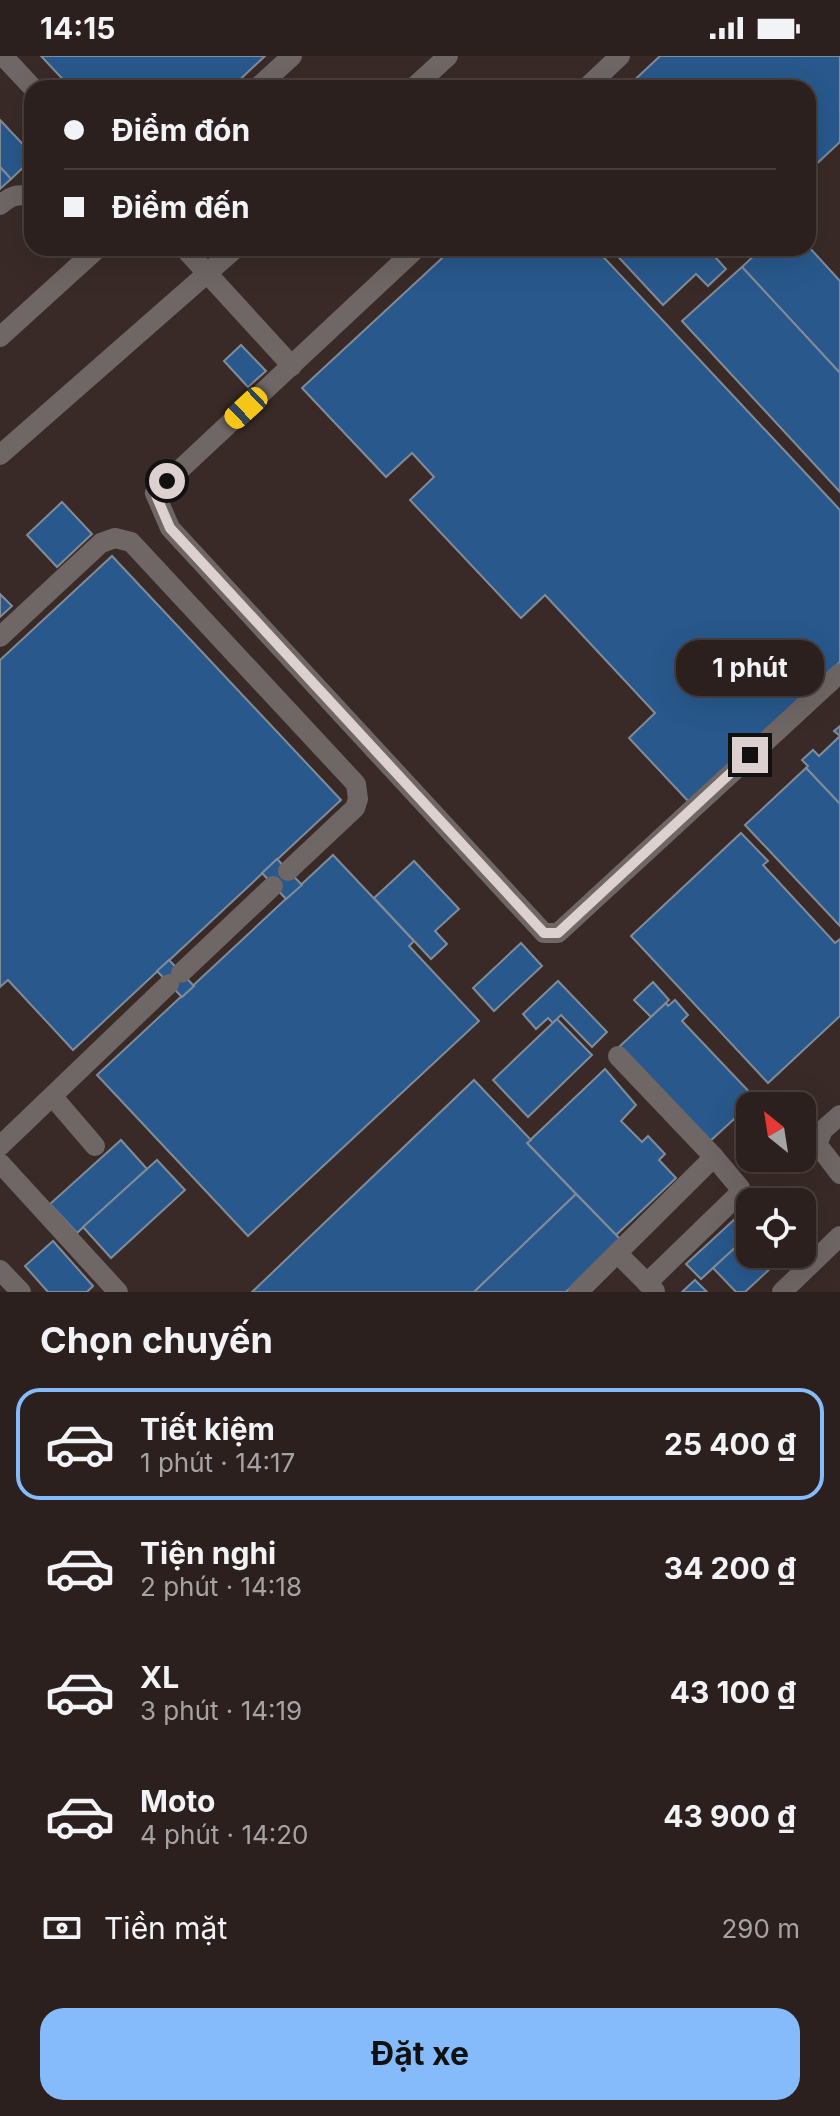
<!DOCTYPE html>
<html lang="vi">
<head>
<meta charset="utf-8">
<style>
	body { margin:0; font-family:Inter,sans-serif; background:#332826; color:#f1f3f6; height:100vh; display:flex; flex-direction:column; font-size:30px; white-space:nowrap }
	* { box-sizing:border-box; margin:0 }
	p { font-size:26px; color:#a6a3a4 }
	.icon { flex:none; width:44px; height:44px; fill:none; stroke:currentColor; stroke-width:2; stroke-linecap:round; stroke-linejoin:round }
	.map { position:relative; height:1236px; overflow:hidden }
	.side { display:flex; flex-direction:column; background:#2b201d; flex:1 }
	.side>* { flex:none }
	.guide { position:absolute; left:24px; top:24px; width:792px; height:176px; border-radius:24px; box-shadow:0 8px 32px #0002,0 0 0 2px #473e3b; display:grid; align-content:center; height:176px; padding:0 40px; background:#2b201d }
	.needle { width:52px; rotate:330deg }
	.buttons { position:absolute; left:736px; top:1036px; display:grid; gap:16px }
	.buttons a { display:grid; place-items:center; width:80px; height:80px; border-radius:16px; background:#2b201d; box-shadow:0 8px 32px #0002,0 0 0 2px #473e3b; font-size:40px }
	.end { position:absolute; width:36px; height:36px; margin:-18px; border:10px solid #dcd1cf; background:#111; box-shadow:0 0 0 4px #111 }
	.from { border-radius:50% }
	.bubble { position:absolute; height:56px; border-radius:24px; background:#2b201d; box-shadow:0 8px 32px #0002,0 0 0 2px #473e3b; font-size:26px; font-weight:700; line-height:56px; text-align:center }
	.car { position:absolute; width:24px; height:48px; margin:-24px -12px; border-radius:10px; box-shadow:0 0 6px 2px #0007; background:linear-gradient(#f5c518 24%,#345 0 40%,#f5c518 0 76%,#345 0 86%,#f5c518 0) }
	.guide b { display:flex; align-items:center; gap:28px; height:76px; font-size:30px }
	.guide b+b { border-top:2px solid #473e3b }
	.guide i { width:20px; height:20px; background:#f1f3f6 }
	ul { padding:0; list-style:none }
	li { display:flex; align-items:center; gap:24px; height:112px; margin:0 16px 12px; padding:0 24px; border:4px solid transparent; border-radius:24px }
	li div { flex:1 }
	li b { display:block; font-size:30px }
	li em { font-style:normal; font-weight:700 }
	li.on { border-color:#85bbfb }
	li>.icon { width:72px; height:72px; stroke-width:1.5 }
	h2 { padding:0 40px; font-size:36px; line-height:96px }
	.pay { display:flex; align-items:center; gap:20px; height:88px; padding:0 40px; font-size:30px }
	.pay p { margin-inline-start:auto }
	.action { display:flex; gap:16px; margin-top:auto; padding:16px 40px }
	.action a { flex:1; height:92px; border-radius:24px; background:#85bbfb; color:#111; font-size:32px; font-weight:700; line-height:92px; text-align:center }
	.status { display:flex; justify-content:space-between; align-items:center; height:56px; padding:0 40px; background:#2b201d; direction:ltr }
	.status svg { height:22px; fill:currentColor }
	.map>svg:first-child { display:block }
	.building { fill:#28588c; stroke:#818c99; stroke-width:2 }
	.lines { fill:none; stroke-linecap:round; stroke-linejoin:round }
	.minor { stroke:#6f6765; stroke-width:20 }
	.route { stroke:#dcd1cf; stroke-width:10 }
</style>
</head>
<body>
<div class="status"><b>14:15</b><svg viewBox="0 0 49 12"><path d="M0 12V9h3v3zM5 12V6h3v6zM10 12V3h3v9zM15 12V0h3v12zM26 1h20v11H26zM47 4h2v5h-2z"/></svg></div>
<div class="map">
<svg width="840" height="1236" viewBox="0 0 840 1236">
	<rect width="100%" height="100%" fill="#392a27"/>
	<g class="building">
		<path d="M41,0H265L231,32H71Z"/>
		<path d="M660,0H840V86L808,116V32H626Z"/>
		<path d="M0,64L32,98V103L11,123L0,111Z"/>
		<path d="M0,111L11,123L0,133Z"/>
		<path d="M808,190L840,225V317L742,211L762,192Z"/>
		<path d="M453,192H595L840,454V606L689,746L629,682L655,657L545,539L521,562L410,444L434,421L412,397L386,421L302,332Z"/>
		<path d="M610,192H726L716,202L726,213L708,230L696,218L663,249Z"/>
		<path d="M742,211L840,317V436L682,265Z"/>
		<path d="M241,289L266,315L248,331L224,305Z"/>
		<path d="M62,446L92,478L57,511L27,479Z"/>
		<path d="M112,500L341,744L73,994L8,924L0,931V604Z"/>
		<path d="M0,538L12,550L0,561Z"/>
		<path d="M840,670V748L806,712L808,710L802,704L813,694L819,700L840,680L834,675Z"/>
		<path d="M806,712L840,748V870L745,769Z"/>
		<path d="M741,777L768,805L763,809L835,887L840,883V960L768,1027L631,880Z"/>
		<path d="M333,799L414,885L409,890L479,965L248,1180L97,1019Z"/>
		<path d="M277,803L302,829L286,843L262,817Z"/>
		<path d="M414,805L459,853L435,875L447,888L431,903L374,842Z"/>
		<path d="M521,887L542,910L494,955L473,932Z"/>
		<path d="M169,904L194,930L182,941L157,915Z"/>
		<path d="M558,925L607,976L592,991L561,959L553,967L548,962L536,973L523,958Z"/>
		<path d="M653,926L669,944L651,961L634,944Z"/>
		<path d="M675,944L688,959L682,965L756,1043L709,1086L619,991L666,947L668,950Z"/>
		<path d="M557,963L592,999L528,1061L493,1024Z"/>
		<path d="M605,1013L636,1049L621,1065L642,1086L648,1080L665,1098L659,1104L676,1122L616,1179L527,1087Z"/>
		<path d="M474,1024L531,1084L527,1087L576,1138L474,1236H252Z"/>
		<path d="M121,1084L147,1113L77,1177L50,1148Z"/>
		<path d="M157,1104L185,1134L111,1202L83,1171Z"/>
		<path d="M576,1138L621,1184L566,1236H474Z"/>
		<path d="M750,1149V1178L701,1223L686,1208Z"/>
		<path d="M750,1178V1198H786L745,1236H736L713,1212Z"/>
		<path d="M53,1185L93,1230L87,1236H48L25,1210Z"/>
		<path d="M695,1224L707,1236H682Z"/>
	</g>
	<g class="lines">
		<g class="minor">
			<path d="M3,0L33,32"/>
			<path d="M257,32L292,0"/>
			<path d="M413,32L448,0"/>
			<path d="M586,32L620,0"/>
			<path d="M0,149C11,140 17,137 32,141"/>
			<path d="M184,192L292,310"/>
			<path d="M417,192L155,437L170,472L544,877H558L840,617"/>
			<path d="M0,281L98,192"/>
			<path d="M0,399L236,192"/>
			<path d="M0,581L101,487L115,482L131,486L356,728L358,743L355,752L288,815"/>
			<path d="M181,917L273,830"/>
			<path d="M618,1000L714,1101L740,1132V1137L647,1227"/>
			<path d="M53,1041L95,1090"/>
			<path d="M840,1059L823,1074L817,1088L840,1118"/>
			<path d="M0,1090L169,928"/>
			<path d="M0,1107L118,1236"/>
			<path d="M618,1198L655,1235"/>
			<path d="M0,1214L21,1236"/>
			<path d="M578,1236L714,1101"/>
			<path d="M782,1236L840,1180"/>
		</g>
	</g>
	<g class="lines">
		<path class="route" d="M167,425L155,437L170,472L544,877H558L750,699"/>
	</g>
</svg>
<div class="buttons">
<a><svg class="needle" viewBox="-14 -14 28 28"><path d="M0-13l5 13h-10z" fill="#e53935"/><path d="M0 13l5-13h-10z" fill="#a6a3a4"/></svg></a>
<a><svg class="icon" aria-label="locate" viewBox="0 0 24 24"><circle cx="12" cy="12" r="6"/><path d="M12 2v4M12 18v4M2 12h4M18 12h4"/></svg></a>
</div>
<i class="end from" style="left:167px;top:425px"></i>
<i class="end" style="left:750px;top:699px"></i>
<div class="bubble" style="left:676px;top:584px;width:148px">1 phút</div>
<i class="car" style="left:246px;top:352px;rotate:227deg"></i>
<div class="guide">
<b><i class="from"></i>Điểm đón</b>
<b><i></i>Điểm đến</b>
</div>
</div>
<section class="side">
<h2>Chọn chuyến</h2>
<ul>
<li class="on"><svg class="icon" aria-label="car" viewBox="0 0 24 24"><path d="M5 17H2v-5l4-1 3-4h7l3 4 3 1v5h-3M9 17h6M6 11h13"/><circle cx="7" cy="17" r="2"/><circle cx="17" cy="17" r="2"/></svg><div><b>Tiết kiệm</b><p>1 phút · 14:17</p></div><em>25 400 ₫</em></li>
<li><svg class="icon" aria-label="car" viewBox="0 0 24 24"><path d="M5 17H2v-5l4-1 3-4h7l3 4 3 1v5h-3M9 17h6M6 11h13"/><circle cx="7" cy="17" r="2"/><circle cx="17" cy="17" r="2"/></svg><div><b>Tiện nghi</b><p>2 phút · 14:18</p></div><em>34 200 ₫</em></li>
<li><svg class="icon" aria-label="car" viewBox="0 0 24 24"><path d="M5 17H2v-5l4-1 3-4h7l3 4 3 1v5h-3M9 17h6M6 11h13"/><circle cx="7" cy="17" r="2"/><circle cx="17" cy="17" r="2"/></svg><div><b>XL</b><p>3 phút · 14:19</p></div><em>43 100 ₫</em></li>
<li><svg class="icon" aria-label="car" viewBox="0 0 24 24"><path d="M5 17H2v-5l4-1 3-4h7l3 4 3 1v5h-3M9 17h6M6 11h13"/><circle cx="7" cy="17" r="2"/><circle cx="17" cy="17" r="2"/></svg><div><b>Moto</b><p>4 phút · 14:20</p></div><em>43 900 ₫</em></li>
</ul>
<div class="pay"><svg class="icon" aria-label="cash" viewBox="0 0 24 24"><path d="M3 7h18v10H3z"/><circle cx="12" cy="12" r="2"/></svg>Tiền mặt<p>290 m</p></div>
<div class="action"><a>Đặt xe</a></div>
</section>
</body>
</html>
